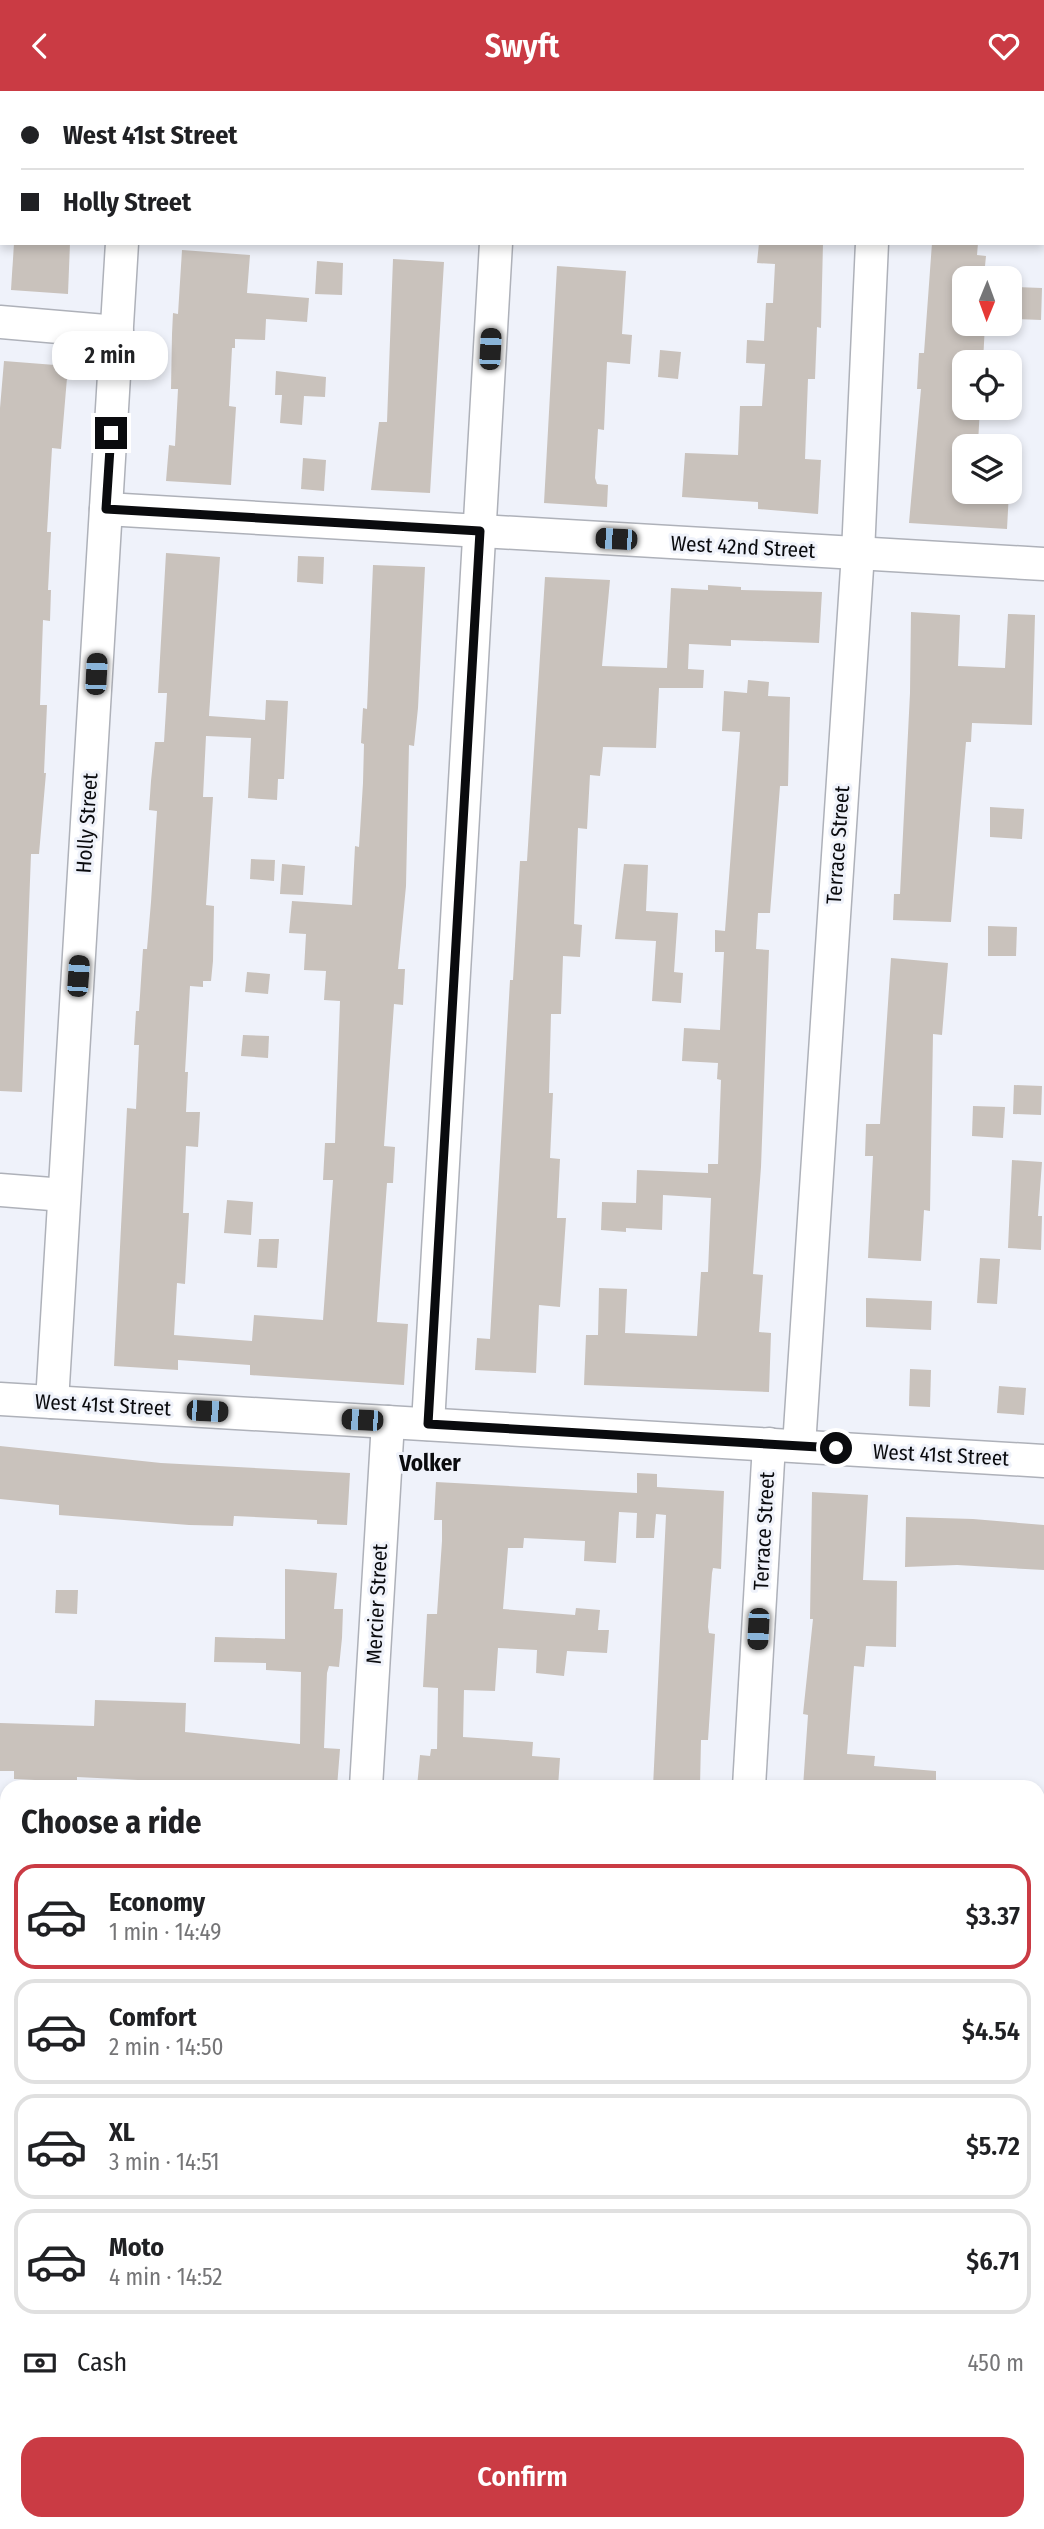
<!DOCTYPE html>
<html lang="en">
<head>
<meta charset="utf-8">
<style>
	body { margin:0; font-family:"Fira Sans Condensed",sans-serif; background:#f6f6f6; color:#202124; height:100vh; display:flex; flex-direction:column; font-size:26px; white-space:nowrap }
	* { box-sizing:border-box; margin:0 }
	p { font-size:23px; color:#757577 }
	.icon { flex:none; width:38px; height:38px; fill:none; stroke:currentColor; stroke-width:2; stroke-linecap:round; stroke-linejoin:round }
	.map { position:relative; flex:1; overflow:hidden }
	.side { position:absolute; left:0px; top:1689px; width:1045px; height:751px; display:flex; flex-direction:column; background:#fff; border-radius:21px 21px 0 0; box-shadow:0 4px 10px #0003 }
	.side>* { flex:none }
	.top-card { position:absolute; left:0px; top:0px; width:1045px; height:154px; box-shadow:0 4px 10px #0003; display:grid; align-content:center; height:154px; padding:0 21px; background:#fff }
	.needle { width:46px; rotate:181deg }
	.buttons { position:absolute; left:952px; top:175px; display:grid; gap:14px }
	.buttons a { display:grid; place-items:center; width:70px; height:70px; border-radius:14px; background:#fff; box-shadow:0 4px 10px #0003; font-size:35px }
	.end { position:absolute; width:32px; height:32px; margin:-16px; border:9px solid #0a0b0e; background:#fff; box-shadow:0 0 0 4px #fff }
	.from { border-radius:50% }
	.bubble { position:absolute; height:49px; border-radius:21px; background:#fff; box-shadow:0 4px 10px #0003; font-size:23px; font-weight:600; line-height:49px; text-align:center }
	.car { position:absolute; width:21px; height:42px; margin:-21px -10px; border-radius:9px; box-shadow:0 0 5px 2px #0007; background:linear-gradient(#222 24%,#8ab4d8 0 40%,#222 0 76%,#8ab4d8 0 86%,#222 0) }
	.top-card b { display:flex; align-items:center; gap:24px; height:66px; font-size:26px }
	.top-card b+b { border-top:2px solid #e0e0e0 }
	.top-card i { width:18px; height:18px; background:#202124 }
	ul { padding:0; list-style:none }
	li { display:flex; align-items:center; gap:21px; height:105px; margin:0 14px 10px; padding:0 7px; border:4px solid #e0e0e0; border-radius:21px }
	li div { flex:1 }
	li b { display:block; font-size:26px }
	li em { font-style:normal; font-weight:600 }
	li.active { border-color:#ca3b44 }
	li>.icon { width:63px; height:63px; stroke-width:1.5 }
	h2 { padding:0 21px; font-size:32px; line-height:84px }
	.pay { display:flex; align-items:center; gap:18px; height:77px; padding:0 21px; font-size:26px }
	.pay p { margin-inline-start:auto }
	.cta { display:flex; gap:14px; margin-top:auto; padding:14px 21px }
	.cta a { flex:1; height:80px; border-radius:21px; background:#ca3b44; color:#fff; font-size:28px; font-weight:600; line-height:80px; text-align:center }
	header { display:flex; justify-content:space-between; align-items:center; height:91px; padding:0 21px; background:#ca3b44; color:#fff; font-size:32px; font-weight:600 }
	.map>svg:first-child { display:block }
	.building { fill:#c9c2bc }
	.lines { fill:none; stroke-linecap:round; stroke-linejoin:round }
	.minor-casing { stroke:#aeb1b9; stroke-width:35 }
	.minor { stroke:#fff; stroke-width:32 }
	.route { stroke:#0a0b0e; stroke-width:9 }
	.labels { text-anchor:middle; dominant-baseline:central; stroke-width:6; stroke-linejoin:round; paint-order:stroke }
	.street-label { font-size:21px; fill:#0a0b0e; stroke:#eff2fa }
	.neighbourhood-label { font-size:23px; font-weight:bold; fill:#0a0b0e; stroke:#eff2fa }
</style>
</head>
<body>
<header><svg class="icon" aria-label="back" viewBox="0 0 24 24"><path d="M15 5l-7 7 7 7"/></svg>Swyft<svg class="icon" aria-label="heart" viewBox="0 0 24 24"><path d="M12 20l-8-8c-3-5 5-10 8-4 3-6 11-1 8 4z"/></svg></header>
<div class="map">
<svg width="1044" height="2438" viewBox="0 0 1044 2438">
	<rect width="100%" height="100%" fill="#eff2fa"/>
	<g class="building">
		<path d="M14,152H70L68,203L11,199Z"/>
		<path d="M759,152H823L821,237L817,236L815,288H808L805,368L821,369L818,423L758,418V411L682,406L685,362L738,364L740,315H762L765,273L746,272L747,249L764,250L766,212H773L775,173L757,172Z"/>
		<path d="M932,152H978L977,164L986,165L984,185L964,184V233H985L983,271H964V317H980L978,352L964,351V401H1009L1007,438L909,432L921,298H917L919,262H924Z"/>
		<path d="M182,159L250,164L247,202L309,207L307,231L266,228L265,249L235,248V257H232L229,315L236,316L231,394L166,390L169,354L175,355L178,298H171L172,243L173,222L178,223Z"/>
		<path d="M393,168L444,171L430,402L371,399L379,331H387Z"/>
		<path d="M317,170L343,172L342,204L315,203Z"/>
		<path d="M557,175L626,180L622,243L632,244L630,273L607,271L604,339L598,338L595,387L597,393L608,394L607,416L544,412Z"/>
		<path d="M1016,196L1042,197L1041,229L1015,228Z"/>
		<path d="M660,259L681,261L678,288L658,286Z"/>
		<path d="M4,270L68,275L61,358L52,357L47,441H51L48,499H51L50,530L43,529L40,614H47L44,682H46L39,763H31L22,1001L0,1000V317Z"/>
		<path d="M276,280L326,286L325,306L304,305L302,334L280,332L282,304H275Z"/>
		<path d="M303,367L326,369L324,400L301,398Z"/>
		<path d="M166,462L220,466L209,625L265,629L266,609L288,610L284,688H278L277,709L248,707L251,647L206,645L203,706H213L206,814L214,815L213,870L211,890H203V896L190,895L185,981H188L186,1021H200L198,1056L186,1055L183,1122H189L185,1193L177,1192L174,1244L252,1250L254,1224L323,1229L333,1089H323L325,1052H335L340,910L324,909L326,880L304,879L306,843L289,842L292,810L352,814L355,755L359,756L363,692L364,653L361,652L363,617L367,618L373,474L425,476L418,617L414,655L409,654L406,795L398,878H405L403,914L394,913L384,1055L395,1056L393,1092H387L377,1231L408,1233L404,1294L250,1284V1274L178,1269V1279L114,1275L127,1017L136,1018L139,954H134L136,920H139L143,858H147L151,811L157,720L149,719L151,690L155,651H164L167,602H158Z"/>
		<path d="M298,465L324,466L323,493L297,491Z"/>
		<path d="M545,486L610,489L602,575L667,577L671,497L708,499V494L741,496V499L822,501L819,552L731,549V555L689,553L688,578L704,579L703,597H659L656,657L603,656L600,685L590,684L587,738L578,737L574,833L582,834L580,866L563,865L561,923H551L549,1002H553L550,1067L560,1068L557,1127H566L560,1216L539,1214L536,1282L475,1279L477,1247L490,1248L510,889H513L520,770H527Z"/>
		<path d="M911,521L960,524L958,575L1005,577L1008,523L1035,524L1032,634L972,632L971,651H966L951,831L893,829L894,803H900L910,602Z"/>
		<path d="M748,589L769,591L768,605L790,606L788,695H780L770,822H758L756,858L769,859L761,1076L753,1183L763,1184L759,1241L771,1242L769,1301L584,1294L586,1244H598L599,1197L627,1198L625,1242L697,1245L701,1181H708L711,1107L663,1104L662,1139L626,1137V1141L601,1139L602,1111L636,1112L637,1079L708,1082V1073H718L721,989L717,988L718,972L682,970L684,937L720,939L724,861H715V839L725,840L740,641L722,640L724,600L747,602Z"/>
		<path d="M990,716L1024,718L1022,748L990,746Z"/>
		<path d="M251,768L275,769L274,790L250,788Z"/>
		<path d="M282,773L305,775L303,804L280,803Z"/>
		<path d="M624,773L648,774L646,820L678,822L674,881L683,882L681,912L652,910L656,850L615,848Z"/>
		<path d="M988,835L1017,836L1016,865H988Z"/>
		<path d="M891,867L948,872L942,944L933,943L930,1120L924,1119L921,1170L868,1167L873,1065H865L866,1033H880Z"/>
		<path d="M247,881L270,883L268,903L245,901Z"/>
		<path d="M243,944L269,945L268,967L241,965Z"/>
		<path d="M1014,994L1042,995L1041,1024L1013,1023Z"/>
		<path d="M973,1015L1005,1016L1003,1047L972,1045Z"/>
		<path d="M1012,1069L1042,1071L1038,1125H1042L1041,1159L1008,1157Z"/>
		<path d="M227,1109L253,1111L251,1144L224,1142Z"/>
		<path d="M259,1148H279L277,1177L257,1176Z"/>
		<path d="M980,1167L1000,1168L997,1213L977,1212Z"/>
		<path d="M866,1207L932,1210L931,1239L866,1236Z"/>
		<path d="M910,1278L931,1279L930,1316L909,1315Z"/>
		<path d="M999,1295L1026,1297L1024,1324L997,1322Z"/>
		<path d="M0,1355L161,1372L350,1382L347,1434L317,1433V1429L234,1425L233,1435L189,1434L59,1424V1414L0,1408Z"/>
		<path d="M637,1382L657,1383V1396L724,1400L721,1478L713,1477L712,1482L708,1536L709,1542L715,1543L708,1649H701L700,1696H653L666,1424L656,1423L654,1447H636L637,1422L619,1421L616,1472L584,1470L585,1450L524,1447L523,1457H508L503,1518L575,1524L576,1517L600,1519L598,1539H609L607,1562L567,1560L564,1585L536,1582L537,1559L498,1557L495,1600L464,1599L463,1646L533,1651L532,1665L560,1667L558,1696H417L420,1664L430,1665L431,1658H437L438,1597L423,1596L427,1523H437L442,1450V1429H434L436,1391L637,1402Z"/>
		<path d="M812,1401L868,1404L863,1489L897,1490L896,1556L866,1555L864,1576L854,1575L847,1663L875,1665L874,1675L936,1680V1696H803L808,1624L803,1623L813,1528H810Z"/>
		<path d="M906,1426L973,1428L1044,1434V1479L957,1474L905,1476Z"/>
		<path d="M285,1478L337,1482L334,1518H343L342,1547L339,1576L329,1575L327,1582L324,1657L340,1658L337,1696H178V1691L77,1686V1691L14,1688V1680H0V1632L94,1635L95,1609L186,1612L185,1641L300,1653L301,1581L266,1579V1572L214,1571L215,1546L285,1548Z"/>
		<path d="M56,1499H78L77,1523L55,1522Z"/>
	</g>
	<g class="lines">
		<defs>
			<g id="minor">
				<path d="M131,2V0"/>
				<path d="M504,2V0"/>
				<path d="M879,2V0"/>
				<path d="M0,231L117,241"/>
				<path d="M106,418L1044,473"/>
				<path d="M0,1099L64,1104"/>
				<path d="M0,1308L1044,1370"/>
				<path d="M52,1311L122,152"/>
				<path d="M428,1333L496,152"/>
				<path d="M799,1355L858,462L872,152"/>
				<path d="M366,1696L388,1331"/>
				<path d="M749,1696L769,1353"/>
				<path d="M0,1743L7,1744"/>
				<path d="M1038,1810L1044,1811"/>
				<path d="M8,2438L11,2432"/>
				<path d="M298,2438L299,2432"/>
				<path d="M708,2438V2432"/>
			</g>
		</defs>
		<use href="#minor" class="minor-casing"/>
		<use href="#minor" class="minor"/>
	</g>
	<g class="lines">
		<path class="route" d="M111,342L106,418L480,440L428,1333L836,1357"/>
	</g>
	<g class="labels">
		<g class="street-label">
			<text transform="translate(743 456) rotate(3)">West 42nd Street</text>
			<text transform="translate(87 732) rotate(-86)">Holly Street</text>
			<text transform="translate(838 754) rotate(-86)">Terrace Street</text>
			<text transform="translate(103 1314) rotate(3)">West 41st Street</text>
			<text transform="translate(941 1364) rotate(3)">West 41st Street</text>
			<text transform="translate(764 1440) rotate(-87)">Terrace Street</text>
			<text transform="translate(377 1513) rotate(-87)">Mercier Street</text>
		</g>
		<g class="neighbourhood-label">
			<text x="430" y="1372">Volker</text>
		</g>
	</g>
</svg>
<div class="buttons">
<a><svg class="needle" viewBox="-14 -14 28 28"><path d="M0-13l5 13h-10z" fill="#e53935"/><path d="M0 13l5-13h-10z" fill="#757577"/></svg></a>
<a><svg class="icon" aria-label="locate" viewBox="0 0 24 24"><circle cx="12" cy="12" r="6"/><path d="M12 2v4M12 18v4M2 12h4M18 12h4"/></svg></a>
<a><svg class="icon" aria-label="layers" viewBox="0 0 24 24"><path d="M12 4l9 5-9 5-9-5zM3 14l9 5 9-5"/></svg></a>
</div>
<i class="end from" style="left:836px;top:1357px"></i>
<i class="end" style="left:111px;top:342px"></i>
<div class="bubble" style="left:52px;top:240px;width:116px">2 min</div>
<i class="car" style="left:490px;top:258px;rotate:3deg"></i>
<i class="car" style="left:616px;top:448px;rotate:273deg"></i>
<i class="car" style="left:96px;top:583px;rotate:3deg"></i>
<i class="car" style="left:78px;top:885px;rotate:4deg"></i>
<i class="car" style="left:207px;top:1320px;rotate:93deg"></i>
<i class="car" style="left:362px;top:1329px;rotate:273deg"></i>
<i class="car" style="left:758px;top:1538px;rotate:183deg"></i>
<div class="top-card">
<b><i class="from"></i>West 41st Street</b>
<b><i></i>Holly Street</b>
</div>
<section class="side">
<h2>Choose a ride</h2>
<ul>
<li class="active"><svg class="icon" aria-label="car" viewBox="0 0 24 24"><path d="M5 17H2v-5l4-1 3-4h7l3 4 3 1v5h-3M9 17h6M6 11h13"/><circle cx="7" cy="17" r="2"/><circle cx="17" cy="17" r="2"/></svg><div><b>Economy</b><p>1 min · 14:49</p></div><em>$3.37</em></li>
<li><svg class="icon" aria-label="car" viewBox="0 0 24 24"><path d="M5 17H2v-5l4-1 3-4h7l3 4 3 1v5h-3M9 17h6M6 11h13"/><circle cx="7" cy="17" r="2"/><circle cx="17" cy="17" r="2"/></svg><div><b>Comfort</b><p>2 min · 14:50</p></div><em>$4.54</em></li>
<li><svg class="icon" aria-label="car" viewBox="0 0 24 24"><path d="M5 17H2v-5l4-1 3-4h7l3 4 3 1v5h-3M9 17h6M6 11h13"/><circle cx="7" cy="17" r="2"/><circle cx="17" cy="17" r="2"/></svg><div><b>XL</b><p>3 min · 14:51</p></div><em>$5.72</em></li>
<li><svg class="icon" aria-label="car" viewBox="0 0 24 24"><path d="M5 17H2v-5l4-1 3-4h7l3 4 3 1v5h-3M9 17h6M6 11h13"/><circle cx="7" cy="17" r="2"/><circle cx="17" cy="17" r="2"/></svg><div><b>Moto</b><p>4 min · 14:52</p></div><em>$6.71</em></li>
</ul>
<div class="pay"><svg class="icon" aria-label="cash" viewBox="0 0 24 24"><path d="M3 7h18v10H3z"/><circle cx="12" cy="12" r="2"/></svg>Cash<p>450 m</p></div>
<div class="cta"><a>Confirm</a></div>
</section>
</div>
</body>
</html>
